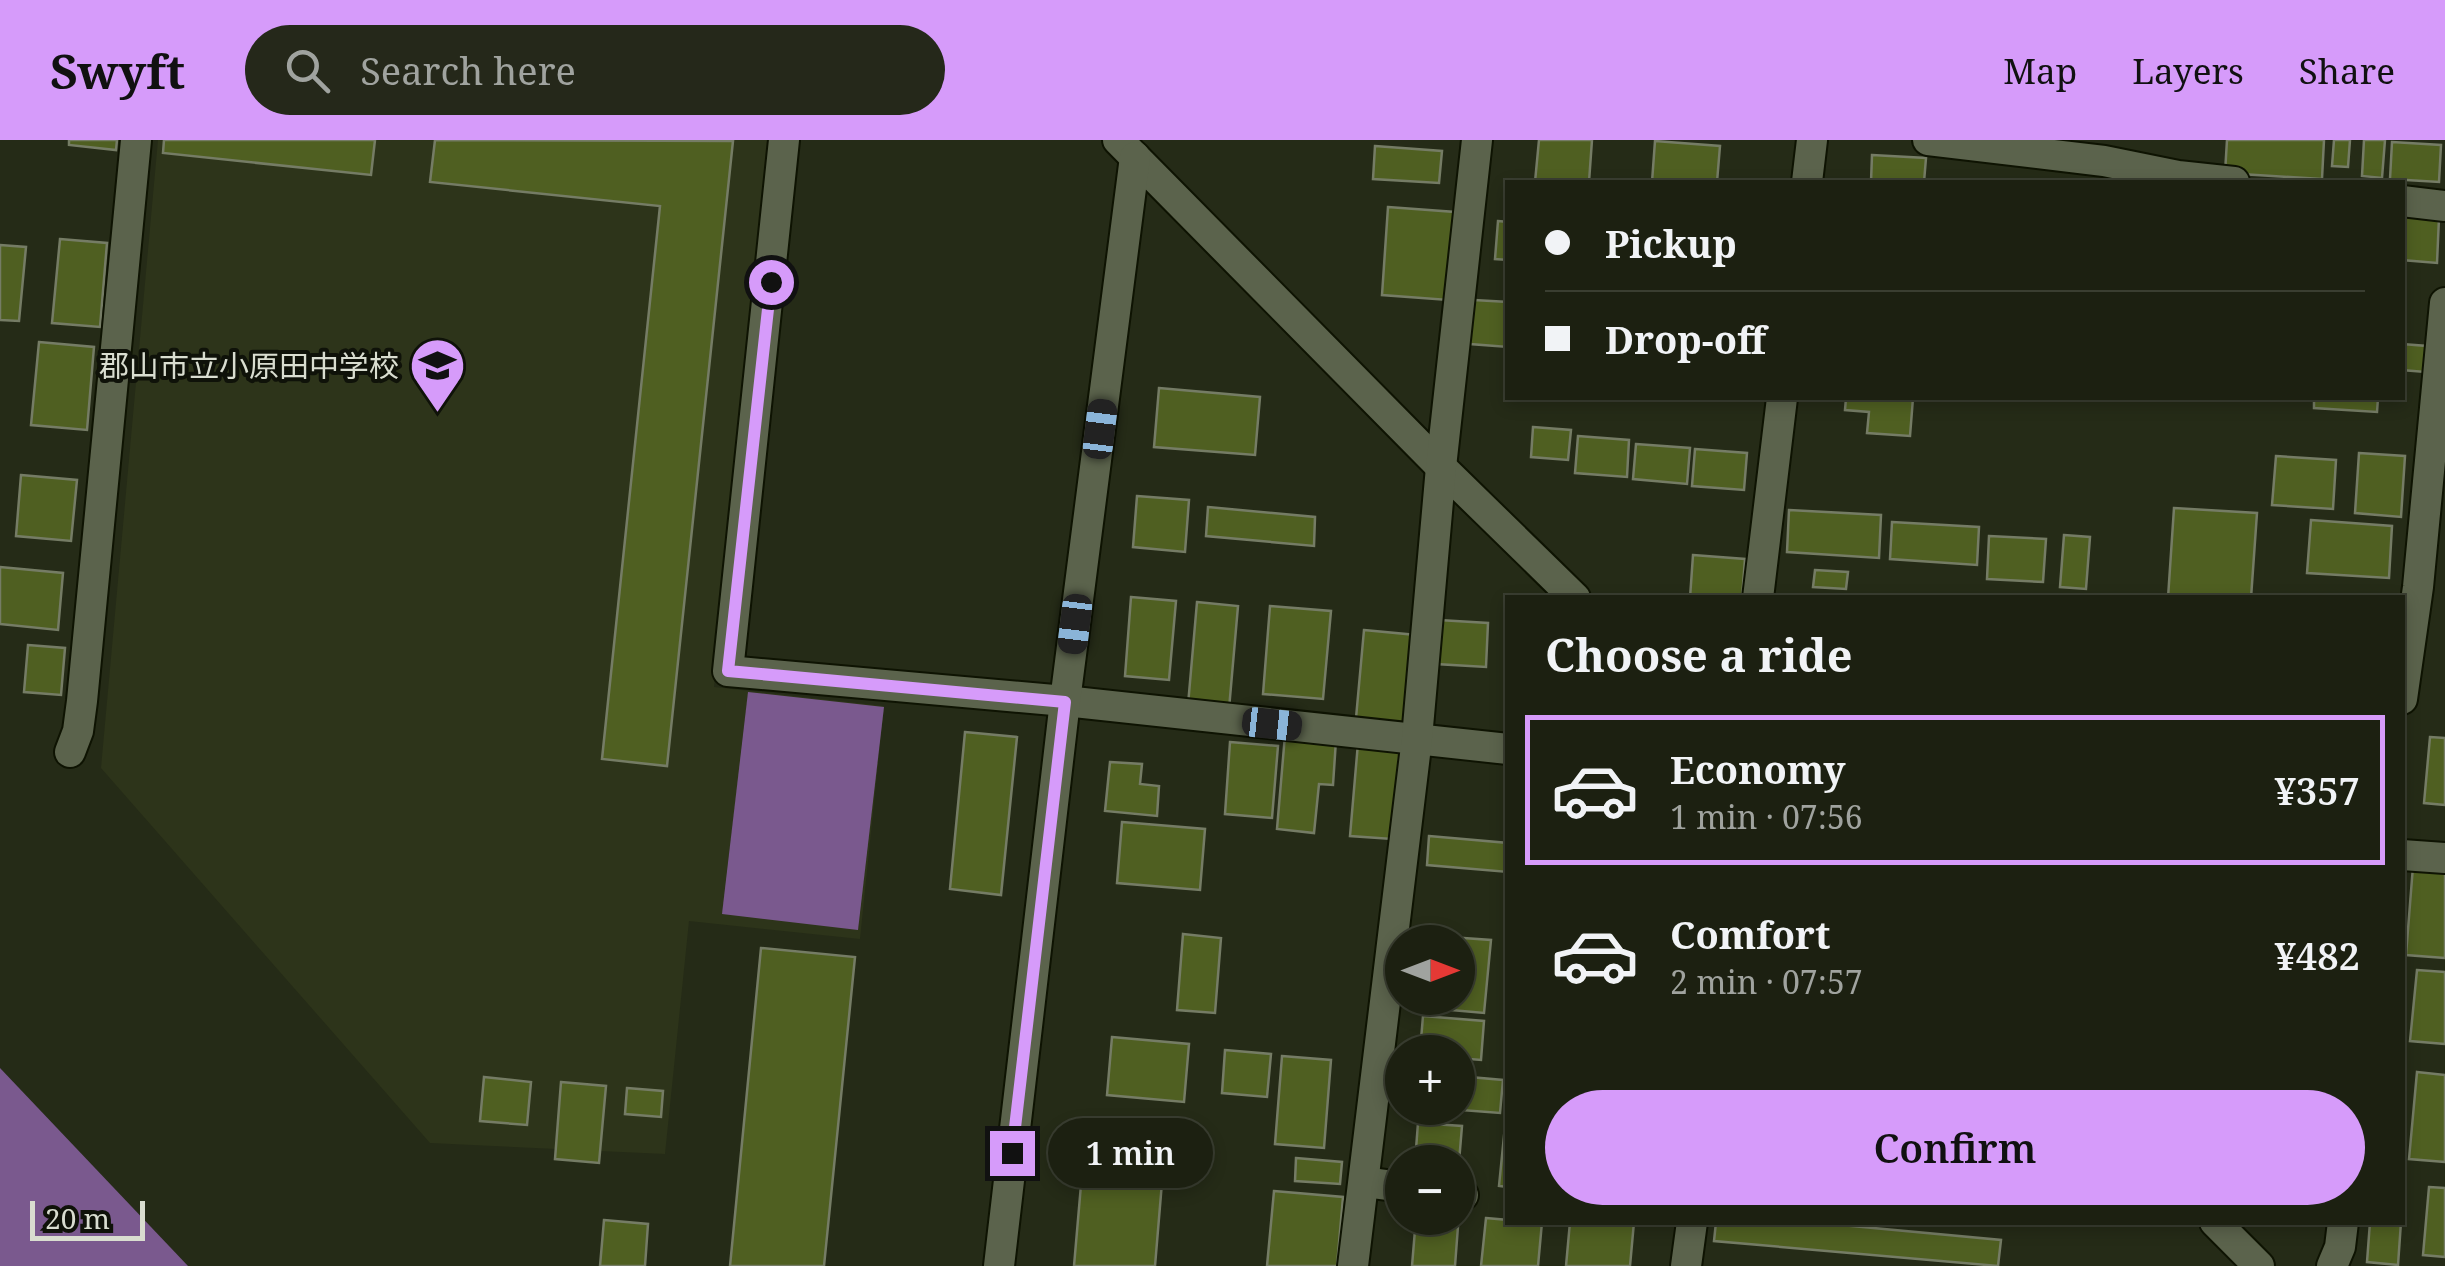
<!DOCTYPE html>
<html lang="en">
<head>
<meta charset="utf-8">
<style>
	body { margin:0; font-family:"Noto Serif","Noto Sans JP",serif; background:#25281a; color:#f1f3f6; height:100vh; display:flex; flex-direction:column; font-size:38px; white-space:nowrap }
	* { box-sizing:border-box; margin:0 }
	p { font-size:32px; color:#a0a39f }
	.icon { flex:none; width:55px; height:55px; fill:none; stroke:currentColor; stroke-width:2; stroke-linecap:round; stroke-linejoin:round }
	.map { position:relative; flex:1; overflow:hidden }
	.details { position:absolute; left:1505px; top:455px; width:900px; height:630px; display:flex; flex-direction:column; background:#1c2011; border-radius:0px; box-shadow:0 5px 15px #0003,0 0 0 2px #3a3e31 }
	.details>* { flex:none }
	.top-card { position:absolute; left:1505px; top:40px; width:900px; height:220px; border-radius:0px; box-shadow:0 5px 15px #0003,0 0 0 2px #3a3e31; display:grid; align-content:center; height:220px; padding:0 40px; background:#1c2011 }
	.needle { width:65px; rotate:90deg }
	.tools { position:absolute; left:1385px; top:785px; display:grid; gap:20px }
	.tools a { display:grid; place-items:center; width:90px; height:90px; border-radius:50%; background:#1c2011; box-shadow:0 5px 15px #0003,0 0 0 2px #3a3e31; font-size:50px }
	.scale { position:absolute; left:30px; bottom:25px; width:115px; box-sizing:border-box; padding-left:10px; border:5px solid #d9ddd0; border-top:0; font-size:28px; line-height:35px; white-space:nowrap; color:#d9ddd0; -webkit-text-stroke:8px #0f1209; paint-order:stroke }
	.end { position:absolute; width:45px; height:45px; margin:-22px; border:12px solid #d69bfa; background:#111; box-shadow:0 0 0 5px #111 }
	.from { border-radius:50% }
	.bubble { position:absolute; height:70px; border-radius:35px; background:#1c2011; box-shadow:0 5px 15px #0003,0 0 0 2px #3a3e31; font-size:32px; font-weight:600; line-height:70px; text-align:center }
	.car { position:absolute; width:30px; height:60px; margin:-30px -15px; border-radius:12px; box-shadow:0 0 8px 2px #0007; background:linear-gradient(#222 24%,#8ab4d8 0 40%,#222 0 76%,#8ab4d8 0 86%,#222 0) }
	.top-card b { display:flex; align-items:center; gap:35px; height:95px; font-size:38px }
	.top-card b+b { border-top:2px solid #3a3e31 }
	.top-card i { width:25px; height:25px; background:#f1f3f6 }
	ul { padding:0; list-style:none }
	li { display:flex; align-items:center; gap:30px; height:150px; margin:0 20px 15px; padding:0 20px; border:5px solid transparent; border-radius:0px }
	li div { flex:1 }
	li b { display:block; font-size:38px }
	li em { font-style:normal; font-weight:600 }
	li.active { border-color:#d69bfa }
	li>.icon { width:90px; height:90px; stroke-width:1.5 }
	h2 { padding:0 40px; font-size:45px; line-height:120px }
	.primary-button { display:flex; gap:20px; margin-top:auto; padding:20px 40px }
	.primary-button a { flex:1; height:115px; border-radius:60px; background:#d69bfa; color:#111; font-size:40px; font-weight:600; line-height:115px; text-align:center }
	header { display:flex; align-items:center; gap:60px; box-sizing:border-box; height:140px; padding:0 50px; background:#d69bfa; color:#111 }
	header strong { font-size:48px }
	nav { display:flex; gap:55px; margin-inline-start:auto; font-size:35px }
	.search { width:700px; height:90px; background:#25281a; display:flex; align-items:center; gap:25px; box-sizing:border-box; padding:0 35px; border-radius:55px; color:#a0a39f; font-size:38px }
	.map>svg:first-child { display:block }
	.built { fill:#2d341a }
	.water { fill:#7a598e }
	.building { fill:#4f5f21; stroke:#757c65; stroke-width:2.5 }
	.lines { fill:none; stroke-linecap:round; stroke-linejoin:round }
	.minor-casing { stroke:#0e1302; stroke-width:34 }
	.minor { stroke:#5b634c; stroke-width:30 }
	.route { stroke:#d69bfa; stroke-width:12 }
	.labels { text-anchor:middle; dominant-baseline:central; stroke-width:8; stroke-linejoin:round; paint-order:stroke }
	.poi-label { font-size:30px; fill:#d9ddd0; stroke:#0f1209; text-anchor:end }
</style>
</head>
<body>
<header>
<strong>Swyft</strong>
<div class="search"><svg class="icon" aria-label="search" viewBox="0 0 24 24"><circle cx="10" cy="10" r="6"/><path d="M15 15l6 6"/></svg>Search here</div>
<nav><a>Map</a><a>Layers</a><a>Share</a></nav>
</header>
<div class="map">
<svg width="2445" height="1126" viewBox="0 0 2445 1126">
	<rect width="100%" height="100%" fill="#252b17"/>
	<path class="built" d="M158,0H771L714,547L884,566L860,799L689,781L665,1014L430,1003L101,628Z"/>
	<g class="water">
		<path d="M748,552L884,567L858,790L722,774Z"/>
		<path d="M0,928L188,1126H0Z"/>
	</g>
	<g class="building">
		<path d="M69,0H117L116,10L69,5Z"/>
		<path d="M164,0H375L371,35L163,13Z"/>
		<path d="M435,0L733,1L667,626L602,619L660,66L430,42Z"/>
		<path d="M1539,0H1592L1589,42H1535Z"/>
		<path d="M2227,0H2324L2322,39L2225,33Z"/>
		<path d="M2334,0H2350L2348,27L2332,26Z"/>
		<path d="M2364,0H2385L2382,38L2362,36Z"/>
		<path d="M1655,1L1720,6L1717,42H1652Z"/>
		<path d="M2392,2L2441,5L2439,42L2390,39Z"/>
		<path d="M1375,6L1442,11L1439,43L1373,39Z"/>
		<path d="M1872,15L1926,18L1924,42H1871Z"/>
		<path d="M1388,67L1455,72L1448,160L1382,155Z"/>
		<path d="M2402,75L2439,78L2437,123L2402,120Z"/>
		<path d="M1498,81L1508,82V120L1495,119Z"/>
		<path d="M60,99L107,103L100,187L52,183Z"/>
		<path d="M0,105L26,107L19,181L0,180Z"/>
		<path d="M1474,160L1508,162V207L1470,204Z"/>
		<path d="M39,202L94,207L87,290L31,285Z"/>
		<path d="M2402,204L2427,206L2425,232L2402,230Z"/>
		<path d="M1159,248L1260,257L1255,315L1154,307Z"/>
		<path d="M1846,258H1913L1910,296L1867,293L1869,272L1845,270Z"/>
		<path d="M2314,258H2378L2377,272L2314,268Z"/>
		<path d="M1533,287L1571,290L1568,320L1531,317Z"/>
		<path d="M1578,296L1629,300L1627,337L1575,333Z"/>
		<path d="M1636,304L1690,308L1687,344L1633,339Z"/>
		<path d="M1695,309L1747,313L1744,350L1692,346Z"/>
		<path d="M2359,313L2405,316L2401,377L2355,373Z"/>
		<path d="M2276,316L2336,320L2333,369L2272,365Z"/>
		<path d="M21,335L77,340L71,401L16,396Z"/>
		<path d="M1137,356L1189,360L1185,412L1133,407Z"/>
		<path d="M1208,367L1315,377L1314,406L1206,396Z"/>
		<path d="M2174,368L2257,373L2251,458H2168Z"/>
		<path d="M1789,370L1881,375L1879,418L1787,412Z"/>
		<path d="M2311,380L2392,386L2389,438L2307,433Z"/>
		<path d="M1892,382L1979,387L1977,425L1890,419Z"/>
		<path d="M2064,395L2090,397L2086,449L2060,447Z"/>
		<path d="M1989,396L2046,399L2043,442L1987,439Z"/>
		<path d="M1693,415L1745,419L1742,458H1690Z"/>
		<path d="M0,427L63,433L58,490L0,484Z"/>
		<path d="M1815,430L1848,432L1846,449L1813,447Z"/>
		<path d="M1131,457L1176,461L1169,540L1125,536Z"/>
		<path d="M1197,462L1238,466L1229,569L1188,565Z"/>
		<path d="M1270,466L1331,471L1323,559L1263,554Z"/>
		<path d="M1439,480L1488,483L1486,527L1436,524Z"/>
		<path d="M1364,490L1416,495L1408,583L1356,578Z"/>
		<path d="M28,505L65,508L61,555L24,552Z"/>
		<path d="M965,592L1017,597L1001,755L950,749Z"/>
		<path d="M1285,595L1336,600L1333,645L1319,644L1314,693L1277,689Z"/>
		<path d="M2430,597L2445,598V665L2424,663Z"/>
		<path d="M1230,602L1278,606L1272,678L1225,674Z"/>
		<path d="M1358,603L1400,607L1392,699L1350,696Z"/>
		<path d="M1110,622L1142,624L1140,644L1159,646L1157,676L1105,671Z"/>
		<path d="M1122,682L1205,689L1200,750L1117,743Z"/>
		<path d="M1429,696L1508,703V732L1427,725Z"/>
		<path d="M2413,726L2445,728V818L2406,815Z"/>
		<path d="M1183,794L1221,798L1215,873L1177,870Z"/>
		<path d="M1435,796L1491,800L1484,873L1429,868L1430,858H1458V802H1435Z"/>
		<path d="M761,808L855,817L824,1126H730Z"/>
		<path d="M2417,830L2445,832V904L2410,901Z"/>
		<path d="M1423,876L1484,881L1481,920L1458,918V912H1420Z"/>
		<path d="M1112,897L1189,904L1184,962L1107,955Z"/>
		<path d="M1225,910L1271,914L1267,957L1222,953Z"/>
		<path d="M1282,916L1331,920L1324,1008L1275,1004Z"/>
		<path d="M2417,932L2445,935V1022L2409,1019Z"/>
		<path d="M1458,936L1503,940L1500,973L1448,969L1458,968Z"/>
		<path d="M484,937L531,942L527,985L480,981Z"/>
		<path d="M561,942L606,946L599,1023L555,1019Z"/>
		<path d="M627,948L663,951L661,977L625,974Z"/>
		<path d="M1418,983L1462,986L1458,1034V1022H1415Z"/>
		<path d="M1505,986H1508V1047L1499,1046Z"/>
		<path d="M1084,1010L1164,1018L1155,1126H1074Z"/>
		<path d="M1296,1018L1342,1022L1340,1044L1295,1041Z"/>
		<path d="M2429,1047L2445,1048V1117L2423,1115Z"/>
		<path d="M1274,1051L1343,1057L1337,1126H1267Z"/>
		<path d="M1458,1073H1459L1455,1126H1412L1416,1078H1458Z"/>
		<path d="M1486,1078L1508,1080V1082H1542L1538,1126H1481Z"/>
		<path d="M604,1080L648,1084L645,1126H600Z"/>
		<path d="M1570,1082H1634L1630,1126H1566Z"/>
		<path d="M1716,1082H1809L2001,1100L1998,1126L1714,1101Z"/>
		<path d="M2370,1082H2401L2398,1125L2367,1122Z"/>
	</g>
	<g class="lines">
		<defs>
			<g id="minor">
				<path d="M784,0L728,531L1065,561L1508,609"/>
				<path d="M1118,0L1441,327L1575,458"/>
				<path d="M1928,0L2104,21L2178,36L2234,42"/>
				<path d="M1807,42L1812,0"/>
				<path d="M2402,61L2445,66"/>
				<path d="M1758,458L1782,258"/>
				<path d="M2402,559L2418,447L2445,163"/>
				<path d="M70,612L78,591L82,561L136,0"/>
				<path d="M2402,715L2445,718"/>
				<path d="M1364,1042L1402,1047"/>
				<path d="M1458,1054L1463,1055"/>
				<path d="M2215,1082L2259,1126"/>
				<path d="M999,1126L1065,561L1135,17"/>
				<path d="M1353,1126L1417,598L1441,327L1477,0"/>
				<path d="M1686,1126L1692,1082"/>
				<path d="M2332,1126L2340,1107L2343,1082"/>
			</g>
		</defs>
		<use href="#minor" class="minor-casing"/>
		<use href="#minor" class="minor"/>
	</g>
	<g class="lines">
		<path class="route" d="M771,142L728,531L1065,562L1012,1013"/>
	</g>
	<defs>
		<symbol id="school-pin" viewBox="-11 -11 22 30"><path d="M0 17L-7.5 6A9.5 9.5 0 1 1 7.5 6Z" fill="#d69bfa" stroke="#0f1209"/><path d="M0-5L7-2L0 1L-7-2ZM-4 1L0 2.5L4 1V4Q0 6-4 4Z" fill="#111"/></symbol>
	</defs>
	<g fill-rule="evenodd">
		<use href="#school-pin" x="406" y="194" width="63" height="86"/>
	</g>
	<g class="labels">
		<g class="poi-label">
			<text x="399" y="225">郡山市立小原田中学校</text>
		</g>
	</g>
</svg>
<div class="tools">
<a><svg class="needle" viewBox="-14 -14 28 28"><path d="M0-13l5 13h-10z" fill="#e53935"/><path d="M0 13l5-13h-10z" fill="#a0a39f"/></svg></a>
<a>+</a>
<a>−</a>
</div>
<div class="scale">20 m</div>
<i class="end from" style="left:771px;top:142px"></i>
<i class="end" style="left:1012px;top:1013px"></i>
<div class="bubble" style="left:1048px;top:978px;width:165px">1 min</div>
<i class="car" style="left:1100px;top:289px;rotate:7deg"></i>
<i class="car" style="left:1075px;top:484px;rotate:187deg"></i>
<i class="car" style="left:1272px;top:584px;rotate:96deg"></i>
<div class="top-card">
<b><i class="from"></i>Pickup</b>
<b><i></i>Drop-off</b>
</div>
<section class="details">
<h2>Choose a ride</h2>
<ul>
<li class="active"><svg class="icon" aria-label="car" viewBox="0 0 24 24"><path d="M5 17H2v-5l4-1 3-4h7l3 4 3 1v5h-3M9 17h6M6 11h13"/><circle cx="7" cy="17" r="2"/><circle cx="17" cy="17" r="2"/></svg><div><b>Economy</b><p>1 min · 07:56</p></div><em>¥357</em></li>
<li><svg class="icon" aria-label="car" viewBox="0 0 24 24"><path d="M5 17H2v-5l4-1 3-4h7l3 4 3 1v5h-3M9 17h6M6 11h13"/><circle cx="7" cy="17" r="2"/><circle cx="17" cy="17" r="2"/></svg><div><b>Comfort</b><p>2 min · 07:57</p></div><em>¥482</em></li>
</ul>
<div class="primary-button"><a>Confirm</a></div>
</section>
</div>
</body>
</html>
